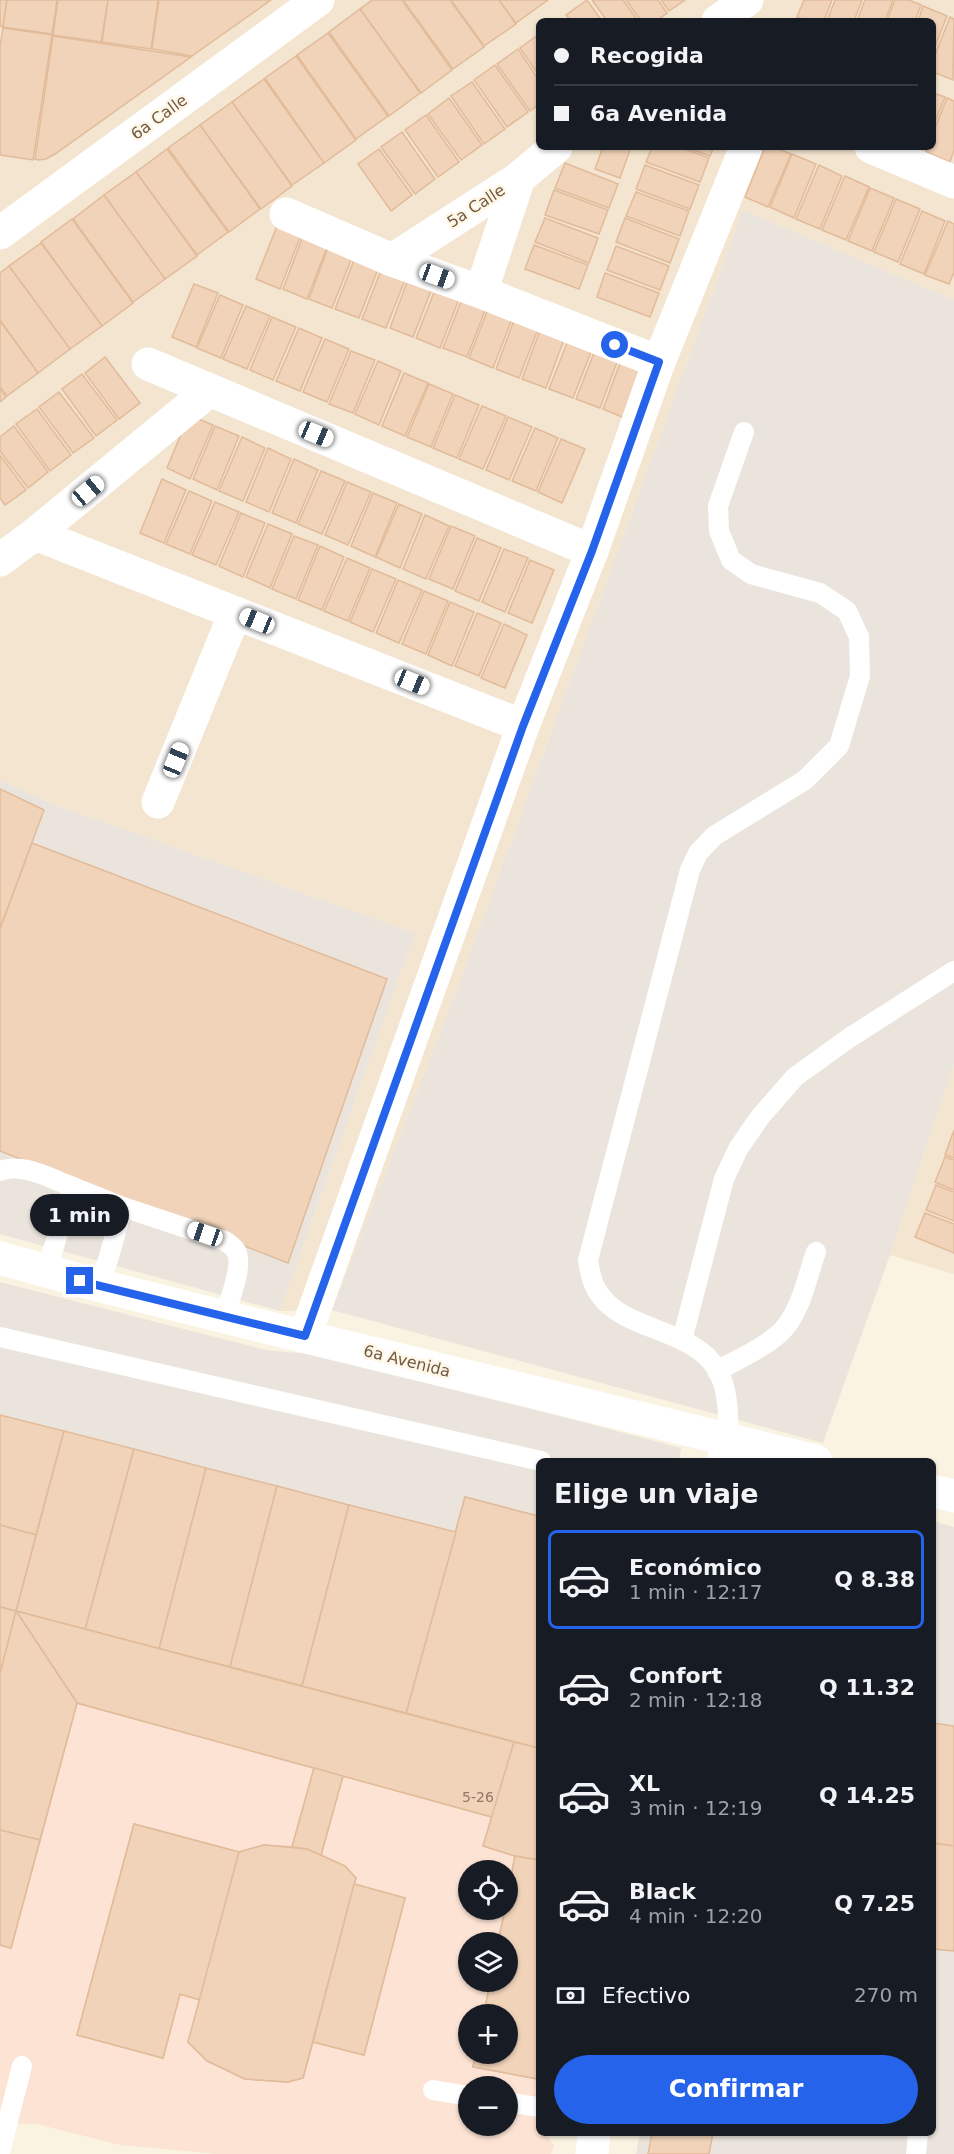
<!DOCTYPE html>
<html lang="es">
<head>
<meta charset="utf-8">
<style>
	body { margin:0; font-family:"DejaVu Sans",sans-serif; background:#242831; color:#f1f3f6; height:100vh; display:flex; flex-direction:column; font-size:22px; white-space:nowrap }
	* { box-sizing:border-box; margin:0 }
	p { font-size:20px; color:#9ea1a6 }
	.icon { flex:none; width:33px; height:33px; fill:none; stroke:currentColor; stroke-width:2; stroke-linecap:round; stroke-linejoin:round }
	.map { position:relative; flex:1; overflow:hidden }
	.panel { position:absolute; left:536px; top:1458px; width:400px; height:678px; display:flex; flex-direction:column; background:#171b24; border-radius:9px; box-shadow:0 2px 4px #0004 }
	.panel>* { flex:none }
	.guide { position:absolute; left:536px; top:18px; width:400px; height:132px; border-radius:9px; box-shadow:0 2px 4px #0004; display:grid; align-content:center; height:132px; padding:0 18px; background:#171b24 }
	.fabs { position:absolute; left:458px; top:1860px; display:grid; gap:12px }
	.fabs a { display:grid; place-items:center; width:60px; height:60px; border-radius:50%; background:#171b24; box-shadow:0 2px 4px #0004; font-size:30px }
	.end { position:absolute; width:27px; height:27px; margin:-14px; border:8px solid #2563eb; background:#fff; box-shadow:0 0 0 3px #fff }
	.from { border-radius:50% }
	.bubble { position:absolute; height:42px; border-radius:21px; background:#171b24; box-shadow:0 2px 4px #0004; font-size:20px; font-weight:700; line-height:42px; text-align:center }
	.car { position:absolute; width:18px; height:36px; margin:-18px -9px; border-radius:8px; box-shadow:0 0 4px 2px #0007; background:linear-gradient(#fff 24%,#345 0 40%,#fff 0 76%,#345 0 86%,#fff 0) }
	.guide b { display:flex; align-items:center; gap:21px; height:57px; font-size:22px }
	.guide b+b { border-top:2px solid #363941 }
	.guide i { width:15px; height:15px; background:#f1f3f6 }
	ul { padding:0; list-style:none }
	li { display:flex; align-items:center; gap:18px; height:99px; margin:0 12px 9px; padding:0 6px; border:3px solid transparent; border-radius:9px }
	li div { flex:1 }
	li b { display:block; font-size:22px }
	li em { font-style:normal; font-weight:700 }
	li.active { border-color:#2563eb }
	li>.icon { width:54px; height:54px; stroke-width:1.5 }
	h2 { padding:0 18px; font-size:27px; line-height:72px }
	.pay { display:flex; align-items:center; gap:15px; height:66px; padding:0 18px; font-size:22px }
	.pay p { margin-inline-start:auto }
	.primary-button { display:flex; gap:12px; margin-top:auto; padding:12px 18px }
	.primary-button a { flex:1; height:69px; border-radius:36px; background:#2563eb; color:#fff; font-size:24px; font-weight:700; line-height:69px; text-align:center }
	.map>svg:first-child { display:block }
	.residential { fill:#f3e5cf; fill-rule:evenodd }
	.commercial { fill:#fce3d4; fill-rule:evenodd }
	.industrial { fill:#eae4dc }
	.building { fill:#f0d3b9; stroke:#e2bb9a; stroke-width:1.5 }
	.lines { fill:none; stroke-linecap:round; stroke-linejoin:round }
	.service { stroke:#fff; stroke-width:20 }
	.minor { stroke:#fff; stroke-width:33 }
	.tertiary { stroke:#fff; stroke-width:33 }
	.secondary { stroke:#fff; stroke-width:33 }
	.route { stroke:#2563eb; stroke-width:8 }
	.labels { text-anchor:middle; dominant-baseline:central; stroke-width:5; stroke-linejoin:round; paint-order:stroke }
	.number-label { font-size:14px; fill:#927864 }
	.street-label { font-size:16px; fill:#725a48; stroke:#fff7e6 }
</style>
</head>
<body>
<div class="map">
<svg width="954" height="2154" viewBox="0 0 954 2154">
	<rect width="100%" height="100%" fill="#fbf3e1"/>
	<g class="residential">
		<path d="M0,0H954V300L743,210L458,987L332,1310L280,1311L415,933L50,803L0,780ZM538,21H933V147H538Z"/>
		<path d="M954,1065V1274L890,1255Z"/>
	</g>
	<path class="commercial" d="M465,1497L538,1516V2133H546L554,2146L551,2154H218L120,2145L37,2124L0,2123V1674ZM468,1870H507V1910H468ZM468,1942H507V1982H468ZM468,2014H507V2054H468ZM468,2086H507V2126H468Z"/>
	<g class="industrial">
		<path d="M743,210L954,300V1065L890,1255L823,1443L332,1310L458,987Z"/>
		<path d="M0,780L50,803L415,933L280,1311L0,1234Z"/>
		<path d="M0,1282L266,1350L331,1356L681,1448L679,1461H538V1516L465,1497L406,1713L0,1674Z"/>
		<path d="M933,1521L954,1527V2154H636L640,2133H933Z"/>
	</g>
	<g class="building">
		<path d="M0,0H7L3,27L0,26Z"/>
		<path d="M7,0H57L52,34L3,27Z"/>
		<path d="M58,0H108L101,42L53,35Z"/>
		<path d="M108,0H158L151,49L102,42Z"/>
		<path d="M159,0H271L192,56L152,49Z"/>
		<path d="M372,0H402L452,70L421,93L360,9Z"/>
		<path d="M403,0H450L484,47L453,69Z"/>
		<path d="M451,0H499L516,24L484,46Z"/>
		<path d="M499,0H548L516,23Z"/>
		<path d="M587,0L602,21H571L566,15Z"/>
		<path d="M592,0H623L638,21H607Z"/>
		<path d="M626,0H658L667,13L656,21H641Z"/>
		<path d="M661,0H685L669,11Z"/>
		<path d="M804,0H832L824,21H808L797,17Z"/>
		<path d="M835,0H862L854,21H827Z"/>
		<path d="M865,0H893L885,21H857Z"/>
		<path d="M895,0H909L921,5L915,21H887Z"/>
		<path d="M923,6L947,16L933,52V21H918Z"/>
		<path d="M360,9L420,93L389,116L329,32Z"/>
		<path d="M950,17L954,19L953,80L933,72V60Z"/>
		<path d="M3,28L52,35L33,160L0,155V46Z"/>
		<path d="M328,33L388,116L356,139L297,55Z"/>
		<path d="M538,35V74L520,48Z"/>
		<path d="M53,36L191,57L55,154L46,159L38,160L35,159Z"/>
		<path d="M518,49L538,79V105L530,111L497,64Z"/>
		<path d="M296,56L356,140L324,163L265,78Z"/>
		<path d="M495,65L528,112L507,127L474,80Z"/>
		<path d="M264,79L324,163L292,185L232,102Z"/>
		<path d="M472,82L505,129L484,144L451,96Z"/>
		<path d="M933,93L945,97L933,127Z"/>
		<path d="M449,98L482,145L461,160L428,114Z"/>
		<path d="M947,98L954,101V150L950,162L926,152L928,147H933V133Z"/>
		<path d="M232,102L292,186L261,209L200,125Z"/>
		<path d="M426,115L459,162L438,177L405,130Z"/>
		<path d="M200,125L260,209L229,232L168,148Z"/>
		<path d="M402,132L435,179L415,194L381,147Z"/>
		<path d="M603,147H631L620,178L595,169Z"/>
		<path d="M652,147H679L709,158L700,182L646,162Z"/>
		<path d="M685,147H714L710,156Z"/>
		<path d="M765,147H774L791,154L768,207L745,197Z"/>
		<path d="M167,149L228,232L197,255L136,172Z"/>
		<path d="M379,149L412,195L391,211L358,164Z"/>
		<path d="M792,154L816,164L794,218L770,207Z"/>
		<path d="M565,163L618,184L609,208L555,188Z"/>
		<path d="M645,165L699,185L690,209L636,189Z"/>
		<path d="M819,165L842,176L820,229L796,219Z"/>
		<path d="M136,172L197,256L165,279L104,195Z"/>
		<path d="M845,176L869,187L846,240L822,230Z"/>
		<path d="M870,188L894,198L872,251L848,241Z"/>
		<path d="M554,190L608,210L599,234L545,215Z"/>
		<path d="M636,192L689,211L680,236L626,216Z"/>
		<path d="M104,195L165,279L133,302L73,219Z"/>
		<path d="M896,199L920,209L898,262L874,252Z"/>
		<path d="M922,211L945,221L924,274L900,264Z"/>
		<path d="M545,218L598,238L589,263L535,242Z"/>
		<path d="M625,218L679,239L670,263L616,242Z"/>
		<path d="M72,219L133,303L102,326L41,242Z"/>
		<path d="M948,221L954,224V272L949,284L925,275Z"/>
		<path d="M277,226L301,235L280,289L256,279Z"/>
		<path d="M303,236L328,245L307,299L283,289Z"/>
		<path d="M41,243L102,326L70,349L9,266Z"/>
		<path d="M329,245L353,255L332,308L309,299Z"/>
		<path d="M534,245L588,265L579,289L525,269Z"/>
		<path d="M616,246L669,266L660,290L607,270Z"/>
		<path d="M356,255L380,264L359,318L335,309Z"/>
		<path d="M383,265L407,275L386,328L362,319Z"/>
		<path d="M9,266L70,349L38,373L0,320V273Z"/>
		<path d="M605,273L659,293L650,317L597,297Z"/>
		<path d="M410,274L434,283L413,337L390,328Z"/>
		<path d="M194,284L218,293L196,347L172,337Z"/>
		<path d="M437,285L461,294L440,348L416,338Z"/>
		<path d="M464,294L488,303L467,357L443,348Z"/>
		<path d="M220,295L243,305L221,358L197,348Z"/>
		<path d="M490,304L514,314L493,368L469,358Z"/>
		<path d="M246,306L270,316L247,369L223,359Z"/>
		<path d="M516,315L540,324L519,378L496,369Z"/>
		<path d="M272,317L296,327L273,380L250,370Z"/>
		<path d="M0,321L38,373L7,396L0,387Z"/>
		<path d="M542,325L566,334L546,388L522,379Z"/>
		<path d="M299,328L322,338L300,391L276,381Z"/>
		<path d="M570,335L594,344L573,398L549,389Z"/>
		<path d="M325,339L349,349L327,402L303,392Z"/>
		<path d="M597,345L620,354L600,408L576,399Z"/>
		<path d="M351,351L375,360L353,413L329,404Z"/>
		<path d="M623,355L647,365L627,419L603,409Z"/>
		<path d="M105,357L140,403L119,419L85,373Z"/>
		<path d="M378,361L401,371L379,425L355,414Z"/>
		<path d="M404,373L428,383L405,436L382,426Z"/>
		<path d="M82,374L117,420L96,436L62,389Z"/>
		<path d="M429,384L453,394L431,447L407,437Z"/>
		<path d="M0,388L6,397L0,402Z"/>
		<path d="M59,392L94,438L73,453L39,407Z"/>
		<path d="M455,395L479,405L457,458L433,448Z"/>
		<path d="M482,406L506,416L483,469L459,459Z"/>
		<path d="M37,409L71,455L50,471L16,424Z"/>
		<path d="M189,415L213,425L190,479L167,468Z"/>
		<path d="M508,417L532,427L509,480L486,470Z"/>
		<path d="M14,426L48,472L28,488L0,451V437Z"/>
		<path d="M215,426L239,436L217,490L193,479Z"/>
		<path d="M535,428L558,438L536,491L512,481Z"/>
		<path d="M242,437L265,448L243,501L219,491Z"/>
		<path d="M561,439L585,449L562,503L538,492Z"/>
		<path d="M268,448L291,459L269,512L246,502Z"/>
		<path d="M0,455L26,490L5,505L0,498Z"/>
		<path d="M294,459L318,470L296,523L272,513Z"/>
		<path d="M321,471L345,481L322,534L298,524Z"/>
		<path d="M162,479L186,490L164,543L140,533Z"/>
		<path d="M347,482L371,492L348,545L325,535Z"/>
		<path d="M189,491L212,501L190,554L166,544Z"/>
		<path d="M373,493L397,503L375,557L351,546Z"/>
		<path d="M215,502L239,512L216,565L192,555Z"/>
		<path d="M399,504L422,514L400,568L376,557Z"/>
		<path d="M241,513L265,523L243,577L219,566Z"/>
		<path d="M425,515L449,526L426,579L403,569Z"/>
		<path d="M268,524L292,534L270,588L246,577Z"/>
		<path d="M451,526L475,536L453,589L429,579Z"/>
		<path d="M294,536L318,545L296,599L272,589Z"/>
		<path d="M477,538L501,548L479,601L455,591Z"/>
		<path d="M320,546L344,557L322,610L298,600Z"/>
		<path d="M504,549L528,558L505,612L482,602Z"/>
		<path d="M347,558L370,568L348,621L324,611Z"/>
		<path d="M530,560L554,570L532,623L508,613Z"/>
		<path d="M372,569L396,579L373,632L350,622Z"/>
		<path d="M398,580L422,590L399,643L376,633Z"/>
		<path d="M424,591L448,601L426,654L402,644Z"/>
		<path d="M450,602L474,612L452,666L428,655Z"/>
		<path d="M477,613L501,623L479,676L455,666Z"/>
		<path d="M504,624L527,635L505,688L481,678Z"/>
		<path d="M0,789L44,810L0,929Z"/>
		<path d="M32,843L387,979L288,1263L0,1151V929Z"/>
		<path d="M954,1130V1158L945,1155Z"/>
		<path d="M945,1157L954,1160V1190L935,1182Z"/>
		<path d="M936,1185L954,1192V1221L926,1210Z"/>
		<path d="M925,1213L954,1224V1253L915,1237Z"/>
		<path d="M0,1415L64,1431L36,1535L0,1525Z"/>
		<path d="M64,1431L134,1449L85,1630L16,1611Z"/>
		<path d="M134,1449L206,1468L159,1649L85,1630Z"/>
		<path d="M206,1468L277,1486L230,1667L159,1649Z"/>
		<path d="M277,1486L349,1505L302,1686L230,1667Z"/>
		<path d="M465,1497L538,1516V2079L473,2067L476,2054H507V2014H484L490,1982H507V1942H498L505,1910H507V1897L515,1856L483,1846L492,1817L343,1776L321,1855L345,1866L356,1878L354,1884L405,1898L364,2055L313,2042L303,2078L288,2082L245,2079L207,2061L188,2042L200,2000L180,1994L163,2058L77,2035L134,1824L239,1852L264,1845L292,1847L314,1768L77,1703L11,1948L0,1945V1674L16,1611L406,1713Z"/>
		<path d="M465,1497L538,1516V1748L406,1713Z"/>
		<path d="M349,1505L456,1532L406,1713L302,1686Z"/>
		<path d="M0,1525L36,1535L16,1611L0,1607Z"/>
		<path d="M0,1607L16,1611L0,1674Z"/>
		<path d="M16,1611L514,1742L492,1817L77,1703Z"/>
		<path d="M16,1611L77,1703L40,1840L0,1830V1674Z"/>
		<path d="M933,1723L954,1726V1846L933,1843Z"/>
		<path d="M514,1742L538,1748V1860L515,1856L483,1846Z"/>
		<path d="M314,1768L343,1776L321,1855L307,1849L292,1847Z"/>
		<path d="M134,1824L239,1852L200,2000L180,1994L163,2058L77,2035Z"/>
		<path d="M0,1830L40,1840L11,1948L0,1945Z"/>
		<path d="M933,1843L954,1846V1951L933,1949Z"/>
		<path d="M264,1845L307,1849L345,1866L356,1878L303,2078L288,2082L245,2079L207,2061L188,2042L239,1852Z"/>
		<path d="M515,1856L538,1860V2079L473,2067L476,2054H507V2014H484L490,1982H507V1942H498L505,1910H507V1897Z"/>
		<path d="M354,1884L405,1898L364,2055L313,2042Z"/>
		<path d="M652,2133H713L709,2154H648Z"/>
	</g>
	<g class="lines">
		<g class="service">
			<path d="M0,1171C23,1162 51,1179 73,1187L46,1271"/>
			<path d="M73,1187L123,1207L108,1260L97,1285"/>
			<path d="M123,1207L225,1241C229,1244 233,1246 236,1251C244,1265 229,1302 224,1317"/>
			<path d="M0,1337L541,1461"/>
			<path d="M682,1340L724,1179L738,1149L760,1117L795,1077L849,1038L954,971"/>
			<path d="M717,1371C738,1359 764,1348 781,1332C801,1312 807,1277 816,1252"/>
			<path d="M729,1439C728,1416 729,1392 718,1371C694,1328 626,1332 600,1295C592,1285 590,1272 588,1260L690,870L698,853L714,836L805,780L839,746L860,676L859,637L847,611L820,593L751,574L731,560L719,531L718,506L744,432"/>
			<path d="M433,2090L468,2096"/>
			<path d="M507,2102L538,2107"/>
			<path d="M0,2152L22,2066"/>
			<path d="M916,2154L918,2133"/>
		</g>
		<g class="minor">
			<path d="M718,21L747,0"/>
			<path d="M871,147L954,182"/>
			<path d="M286,214L392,260L481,292L659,362"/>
			<path d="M392,260L519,178L556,147"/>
			<path d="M481,292L519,178"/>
			<path d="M148,364L592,551"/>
			<path d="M35,534L210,390"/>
			<path d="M0,560L35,534L523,726"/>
			<path d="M158,802L235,613"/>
			<path d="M305,1336L523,726L592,551L659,362L746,147"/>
		</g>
		<g class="tertiary">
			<path d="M0,233L318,0"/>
			<path d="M723,1461L729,1439"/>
			<path d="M592,2154L594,2133"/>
		</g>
		<g class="secondary">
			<path d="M0,1258L97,1285L265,1327L816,1461"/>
			<path d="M933,1491L954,1496"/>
		</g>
	</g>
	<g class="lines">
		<path class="route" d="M80,1281L305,1336L523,726L592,551L659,362L615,345"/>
	</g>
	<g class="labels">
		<g class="number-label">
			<text x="478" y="1797">5-26</text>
		</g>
		<g class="street-label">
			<text transform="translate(159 117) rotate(-36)">6a Calle</text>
			<text transform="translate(476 206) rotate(-33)">5a Calle</text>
			<text transform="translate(407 1361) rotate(14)">6a Avenida</text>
		</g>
	</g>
</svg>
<div class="fabs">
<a><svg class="icon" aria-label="locate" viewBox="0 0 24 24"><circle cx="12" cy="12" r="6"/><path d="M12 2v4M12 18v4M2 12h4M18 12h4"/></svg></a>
<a><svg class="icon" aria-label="layers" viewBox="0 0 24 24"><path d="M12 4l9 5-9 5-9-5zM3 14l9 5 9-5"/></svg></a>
<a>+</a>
<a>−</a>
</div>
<i class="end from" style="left:615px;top:345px"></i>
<i class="end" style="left:80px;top:1281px"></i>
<div class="bubble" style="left:30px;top:1194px;width:99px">1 min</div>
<i class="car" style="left:437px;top:276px;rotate:110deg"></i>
<i class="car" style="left:316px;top:434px;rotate:113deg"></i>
<i class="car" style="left:88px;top:491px;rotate:50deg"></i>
<i class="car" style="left:257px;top:621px;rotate:292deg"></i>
<i class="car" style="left:412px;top:682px;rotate:112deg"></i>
<i class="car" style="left:176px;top:760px;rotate:22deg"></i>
<i class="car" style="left:205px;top:1234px;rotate:289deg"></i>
<div class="guide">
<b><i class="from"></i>Recogida</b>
<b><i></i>6a Avenida</b>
</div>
<section class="panel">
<h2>Elige un viaje</h2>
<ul>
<li class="active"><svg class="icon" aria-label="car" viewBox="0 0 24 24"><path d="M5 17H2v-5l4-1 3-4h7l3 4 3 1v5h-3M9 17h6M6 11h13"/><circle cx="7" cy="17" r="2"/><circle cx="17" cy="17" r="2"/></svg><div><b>Económico</b><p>1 min · 12:17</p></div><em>Q 8.38</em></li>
<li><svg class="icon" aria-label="car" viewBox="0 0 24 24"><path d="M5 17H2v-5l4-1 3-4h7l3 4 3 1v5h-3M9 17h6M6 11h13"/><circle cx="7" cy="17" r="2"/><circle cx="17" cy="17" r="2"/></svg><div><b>Confort</b><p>2 min · 12:18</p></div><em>Q 11.32</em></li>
<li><svg class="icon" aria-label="car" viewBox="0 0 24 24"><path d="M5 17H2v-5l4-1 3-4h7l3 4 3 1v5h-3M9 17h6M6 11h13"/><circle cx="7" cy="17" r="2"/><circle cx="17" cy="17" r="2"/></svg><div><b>XL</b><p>3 min · 12:19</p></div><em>Q 14.25</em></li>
<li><svg class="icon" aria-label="car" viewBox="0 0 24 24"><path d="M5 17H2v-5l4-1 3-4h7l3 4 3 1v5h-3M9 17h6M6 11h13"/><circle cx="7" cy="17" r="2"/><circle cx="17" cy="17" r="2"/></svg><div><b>Black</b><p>4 min · 12:20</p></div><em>Q 7.25</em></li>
</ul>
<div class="pay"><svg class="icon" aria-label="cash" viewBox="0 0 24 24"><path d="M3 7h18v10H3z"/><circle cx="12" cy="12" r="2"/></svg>Efectivo<p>270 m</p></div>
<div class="primary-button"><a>Confirmar</a></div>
</section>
</div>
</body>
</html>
